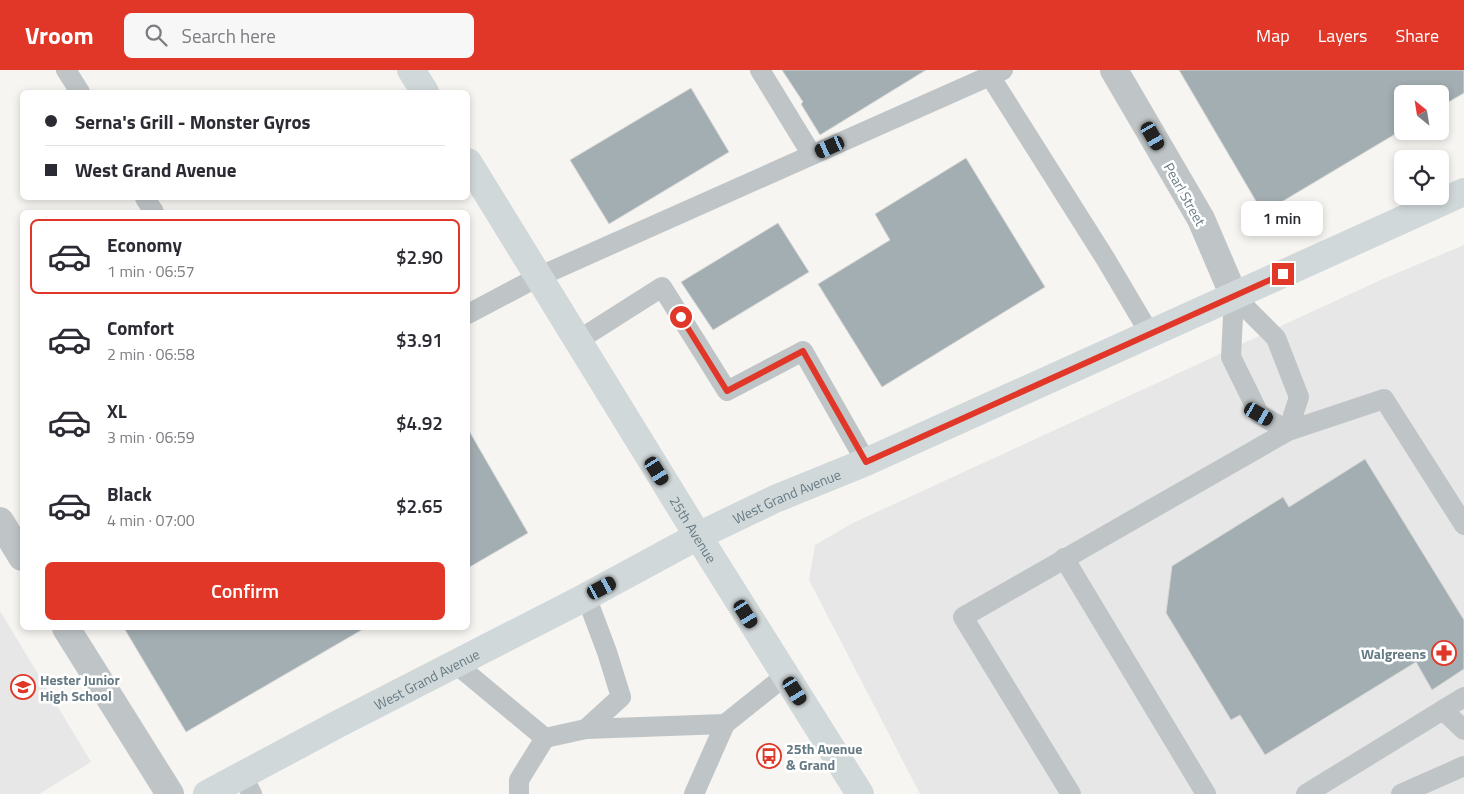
<!DOCTYPE html>
<html lang="en">
<head>
<meta charset="utf-8">
<style>
	body { margin:0; font-family:"Titillium Web",sans-serif; background:#f7f7f7; color:#2b2b33; height:100vh; display:flex; flex-direction:column; font-size:19px; white-space:nowrap }
	* { box-sizing:border-box; margin:0 }
	p { font-size:16px; color:#7c7c81 }
	.icon { flex:none; width:28px; height:28px; fill:none; stroke:currentColor; stroke-width:2; stroke-linecap:round; stroke-linejoin:round }
	.map { position:relative; flex:1; overflow:hidden }
	.drawer { position:absolute; left:20px; top:140px; width:450px; height:420px; display:flex; flex-direction:column; background:#fff; border-radius:8px; box-shadow:0 2px 8px #0003 }
	.drawer>* { flex:none }
	.guide { position:absolute; left:20px; top:20px; width:450px; height:110px; border-radius:8px; box-shadow:0 2px 8px #0003; display:grid; align-content:center; height:110px; padding:0 25px; background:#fff }
	.needle { width:32px; rotate:330deg }
	.fabs { position:absolute; left:1394px; top:15px; display:grid; gap:10px }
	.fabs a { display:grid; place-items:center; width:55px; height:55px; border-radius:8px; background:#fff; box-shadow:0 2px 8px #0003; font-size:25px }
	.end { position:absolute; width:22px; height:22px; margin:-11px; border:6px solid #e03728; background:#fff; box-shadow:0 0 0 2px #fff }
	.from { border-radius:50% }
	.bubble { position:absolute; height:35px; border-radius:8px; background:#fff; box-shadow:0 2px 8px #0003; font-size:16px; font-weight:600; line-height:35px; text-align:center }
	.car { position:absolute; width:15px; height:30px; margin:-15px -8px; border-radius:6px; box-shadow:0 0 4px 1px #0007; background:linear-gradient(#222 24%,#8ab4d8 0 40%,#222 0 76%,#8ab4d8 0 86%,#222 0) }
	.guide b { display:flex; align-items:center; gap:18px; height:48px; font-size:19px }
	.guide b+b { border-top:1px solid #e1e1e2 }
	.guide i { width:12px; height:12px; background:#2b2b33 }
	ul { padding:9px 0 0; list-style:none }
	li { display:flex; align-items:center; gap:15px; height:75px; margin:0 10px 8px; padding:0 15px; border:2px solid transparent; border-radius:8px }
	li div { flex:1 }
	li b { display:block; font-size:19px }
	li em { font-style:normal; font-weight:600 }
	li.current { border-color:#e03728 }
	li>.icon { width:45px; height:45px; stroke-width:1.5 }
	.cta { display:flex; gap:10px; margin-top:auto; padding:10px 25px }
	.cta a { flex:1; height:58px; border-radius:8px; background:#e03728; color:#fff; font-size:20px; font-weight:600; line-height:58px; text-align:center }
	header { display:flex; align-items:center; gap:30px; box-sizing:border-box; height:70px; padding:0 25px; background:#e03728; color:#fff }
	header strong { font-size:24px }
	nav { display:flex; gap:28px; margin-inline-start:auto; font-size:18px }
	.search { width:350px; height:45px; background:#f7f7f7; display:flex; align-items:center; gap:12px; box-sizing:border-box; padding:0 18px; border-radius:8px; color:#7c7c81; font-size:19px }
	.map>svg:first-child { display:block }
	.built { fill:#e6e7e6 }
	.building { fill:#a3aeb2; stroke:#d7d7d5 }
	.lines { fill:none; stroke-linecap:round; stroke-linejoin:round }
	.lane { stroke:#bfc4c6; stroke-width:20 }
	.street { stroke:#bfc4c6; stroke-width:28 }
	.secondary { stroke:#d1d8da; stroke-width:28 }
	.route { stroke:#e03728; stroke-width:6 }
	.labels { text-anchor:middle; dominant-baseline:central; stroke-width:5; stroke-linejoin:round; paint-order:stroke }
	.street-label { font-size:14px; fill:#657a83; stroke:#fff }
	.poi-label { font-size:14px; font-weight:bold; fill:#657a83; stroke:#fff; text-anchor:start }
</style>
</head>
<body>
<header>
<strong>Vroom</strong>
<div class="search"><svg class="icon" aria-label="search" viewBox="0 0 24 24"><circle cx="10" cy="10" r="6"/><path d="M15 15l6 6"/></svg>Search here</div>
<nav><a>Map</a><a>Layers</a><a>Share</a></nav>
</header>
<div class="map">
<svg width="1464" height="724" viewBox="0 0 1464 724">
	<rect width="100%" height="100%" fill="#f6f5f2"/>
	<g class="built">
		<path d="M1464,175V724H920L809,510L815,475L853,453L1383,209Z"/>
		<path d="M0,541L91,692L39,724H0Z"/>
	</g>
	<g class="building">
		<path d="M782,0H926L820,65L801,34L803,32Z"/>
		<path d="M1179,0H1464V23L1440,37V24H1402V60L1263,143Z"/>
		<path d="M691,18L729,82L609,154L570,90Z"/>
		<path d="M966,88L1045,217L882,317L818,214L890,170L875,144Z"/>
		<path d="M778,153L809,202L713,260L681,212Z"/>
		<path d="M468,359L528,463L468,498Z"/>
		<path d="M1365,389L1464,550V599L1432,620L1416,592L1265,685L1240,645L1231,650L1166,543L1172,496L1283,427L1289,437Z"/>
		<path d="M124,558H365L186,662Z"/>
	</g>
	<g class="lines">
		<g class="lane">
			<path d="M66,0L80,22"/>
			<path d="M760,0L812,85"/>
			<path d="M990,6L1105,188L1150,264"/>
			<path d="M145,128L154,142"/>
			<path d="M1234,226L1276,268L1299,327L1288,361L1259,344L1231,287Z"/>
			<path d="M468,244L538,207L1003,0"/>
			<path d="M577,271L662,217L727,321L803,281L866,392"/>
			<path d="M1064,488L1206,724"/>
			<path d="M456,594L545,668L586,659L725,654"/>
			<path d="M1443,640L1464,660"/>
			<path d="M586,659L621,627L607,582L586,526"/>
			<path d="M242,705L252,724"/>
			<path d="M519,724V710L545,668"/>
			<path d="M694,724L725,654L785,606"/>
			<path d="M1071,724L963,547L1288,361L1384,329L1464,455"/>
			<path d="M1306,724L1464,627"/>
			<path d="M1401,724L1464,696"/>
		</g>
		<g class="street">
			<path d="M1114,0L1201,149L1234,226"/>
			<path d="M0,451L22,487"/>
			<path d="M66,558L170,724"/>
		</g>
		<g class="secondary">
			<path d="M411,0L425,22"/>
			<path id="s1" d="M468,92L698,466L860,724"/>
			<path id="s2" d="M207,724L338,654L578,531L698,466L775,429L866,392L1464,122"/>
		</g>
	</g>
	<g class="lines">
		<path class="route" d="M681,247L727,321L803,281L866,392L1283,204"/>
	</g>
	<defs>
		<symbol id="pharmacy-ring" viewBox="-11 -11 22 22"><circle r="9.5" fill="#fff" stroke="#e03728" stroke-width="1.5"/><path d="M-2-6h4v4h4v4h-4v4h-4v-4h-4v-4h4Z" fill="#e03728"/></symbol>
		<symbol id="school-ring" viewBox="-11 -11 22 22"><circle r="9.5" fill="#fff" stroke="#e03728" stroke-width="1.5"/><path d="M0-5L7-2L0 1L-7-2ZM-4 1L0 2.5L4 1V4Q0 6-4 4Z" fill="#e03728"/></symbol>
		<symbol id="bus-ring" viewBox="-11 -11 22 22"><circle r="9.5" fill="#fff" stroke="#e03728" stroke-width="1.5"/><path d="M-5-6H5V4H4V6H2V4H-2V6H-4V4H-5ZM-3.5-4V0h7V-4ZM-3.5 1.2v1.5H-2V1.2ZM2 1.2v1.5H3.5V1.2Z" fill="#e03728"/></symbol>
	</defs>
	<g fill-rule="evenodd">
		<use href="#pharmacy-ring" x="1430" y="569" width="28" height="28"/>
		<use href="#school-ring" x="9" y="603" width="28" height="28"/>
		<use href="#bus-ring" x="755" y="672" width="28" height="28"/>
	</g>
	<g class="labels">
		<g class="street-label">
			<text transform="translate(1185 124) rotate(61)">Pearl Street</text>
			<text stroke="none"><textPath href="#s2" startOffset="652">West Grand Avenue</textPath></text>
			<text stroke="none"><textPath href="#s1" startOffset="431">25th Avenue</textPath></text>
			<text stroke="none"><textPath href="#s2" startOffset="248">West Grand Avenue</textPath></text>
		</g>
		<g class="poi-label">
			<text x="1426" y="583" text-anchor="end">Walgreens</text>
			<text x="40" y="609">Hester Junior<tspan x="40" dy="16">High School</tspan></text>
			<text x="786" y="678">25th Avenue<tspan x="786" dy="16">&amp; Grand</tspan></text>
		</g>
	</g>
</svg>
<div class="fabs">
<a><svg class="needle" viewBox="-14 -14 28 28"><path d="M0-13l5 13h-10z" fill="#e53935"/><path d="M0 13l5-13h-10z" fill="#7c7c81"/></svg></a>
<a><svg class="icon" aria-label="locate" viewBox="0 0 24 24"><circle cx="12" cy="12" r="6"/><path d="M12 2v4M12 18v4M2 12h4M18 12h4"/></svg></a>
</div>
<i class="end from" style="left:681px;top:247px"></i>
<i class="end" style="left:1283px;top:204px"></i>
<div class="bubble" style="left:1241px;top:131px;width:82px">1 min</div>
<i class="car" style="left:1153px;top:66px;rotate:150deg"></i>
<i class="car" style="left:830px;top:77px;rotate:246deg"></i>
<i class="car" style="left:1259px;top:344px;rotate:120deg"></i>
<i class="car" style="left:657px;top:401px;rotate:148deg"></i>
<i class="car" style="left:602px;top:518px;rotate:62deg"></i>
<i class="car" style="left:746px;top:544px;rotate:148deg"></i>
<i class="car" style="left:795px;top:621px;rotate:148deg"></i>
<div class="guide">
<b><i class="from"></i>Serna's Grill - Monster Gyros</b>
<b><i></i>West Grand Avenue</b>
</div>
<section class="drawer">
<ul>
<li class="current"><svg class="icon" aria-label="car" viewBox="0 0 24 24"><path d="M5 17H2v-5l4-1 3-4h7l3 4 3 1v5h-3M9 17h6M6 11h13"/><circle cx="7" cy="17" r="2"/><circle cx="17" cy="17" r="2"/></svg><div><b>Economy</b><p>1 min · 06:57</p></div><em>$2.90</em></li>
<li><svg class="icon" aria-label="car" viewBox="0 0 24 24"><path d="M5 17H2v-5l4-1 3-4h7l3 4 3 1v5h-3M9 17h6M6 11h13"/><circle cx="7" cy="17" r="2"/><circle cx="17" cy="17" r="2"/></svg><div><b>Comfort</b><p>2 min · 06:58</p></div><em>$3.91</em></li>
<li><svg class="icon" aria-label="car" viewBox="0 0 24 24"><path d="M5 17H2v-5l4-1 3-4h7l3 4 3 1v5h-3M9 17h6M6 11h13"/><circle cx="7" cy="17" r="2"/><circle cx="17" cy="17" r="2"/></svg><div><b>XL</b><p>3 min · 06:59</p></div><em>$4.92</em></li>
<li><svg class="icon" aria-label="car" viewBox="0 0 24 24"><path d="M5 17H2v-5l4-1 3-4h7l3 4 3 1v5h-3M9 17h6M6 11h13"/><circle cx="7" cy="17" r="2"/><circle cx="17" cy="17" r="2"/></svg><div><b>Black</b><p>4 min · 07:00</p></div><em>$2.65</em></li>
</ul>
<div class="cta"><a>Confirm</a></div>
</section>
</div>
</body>
</html>
